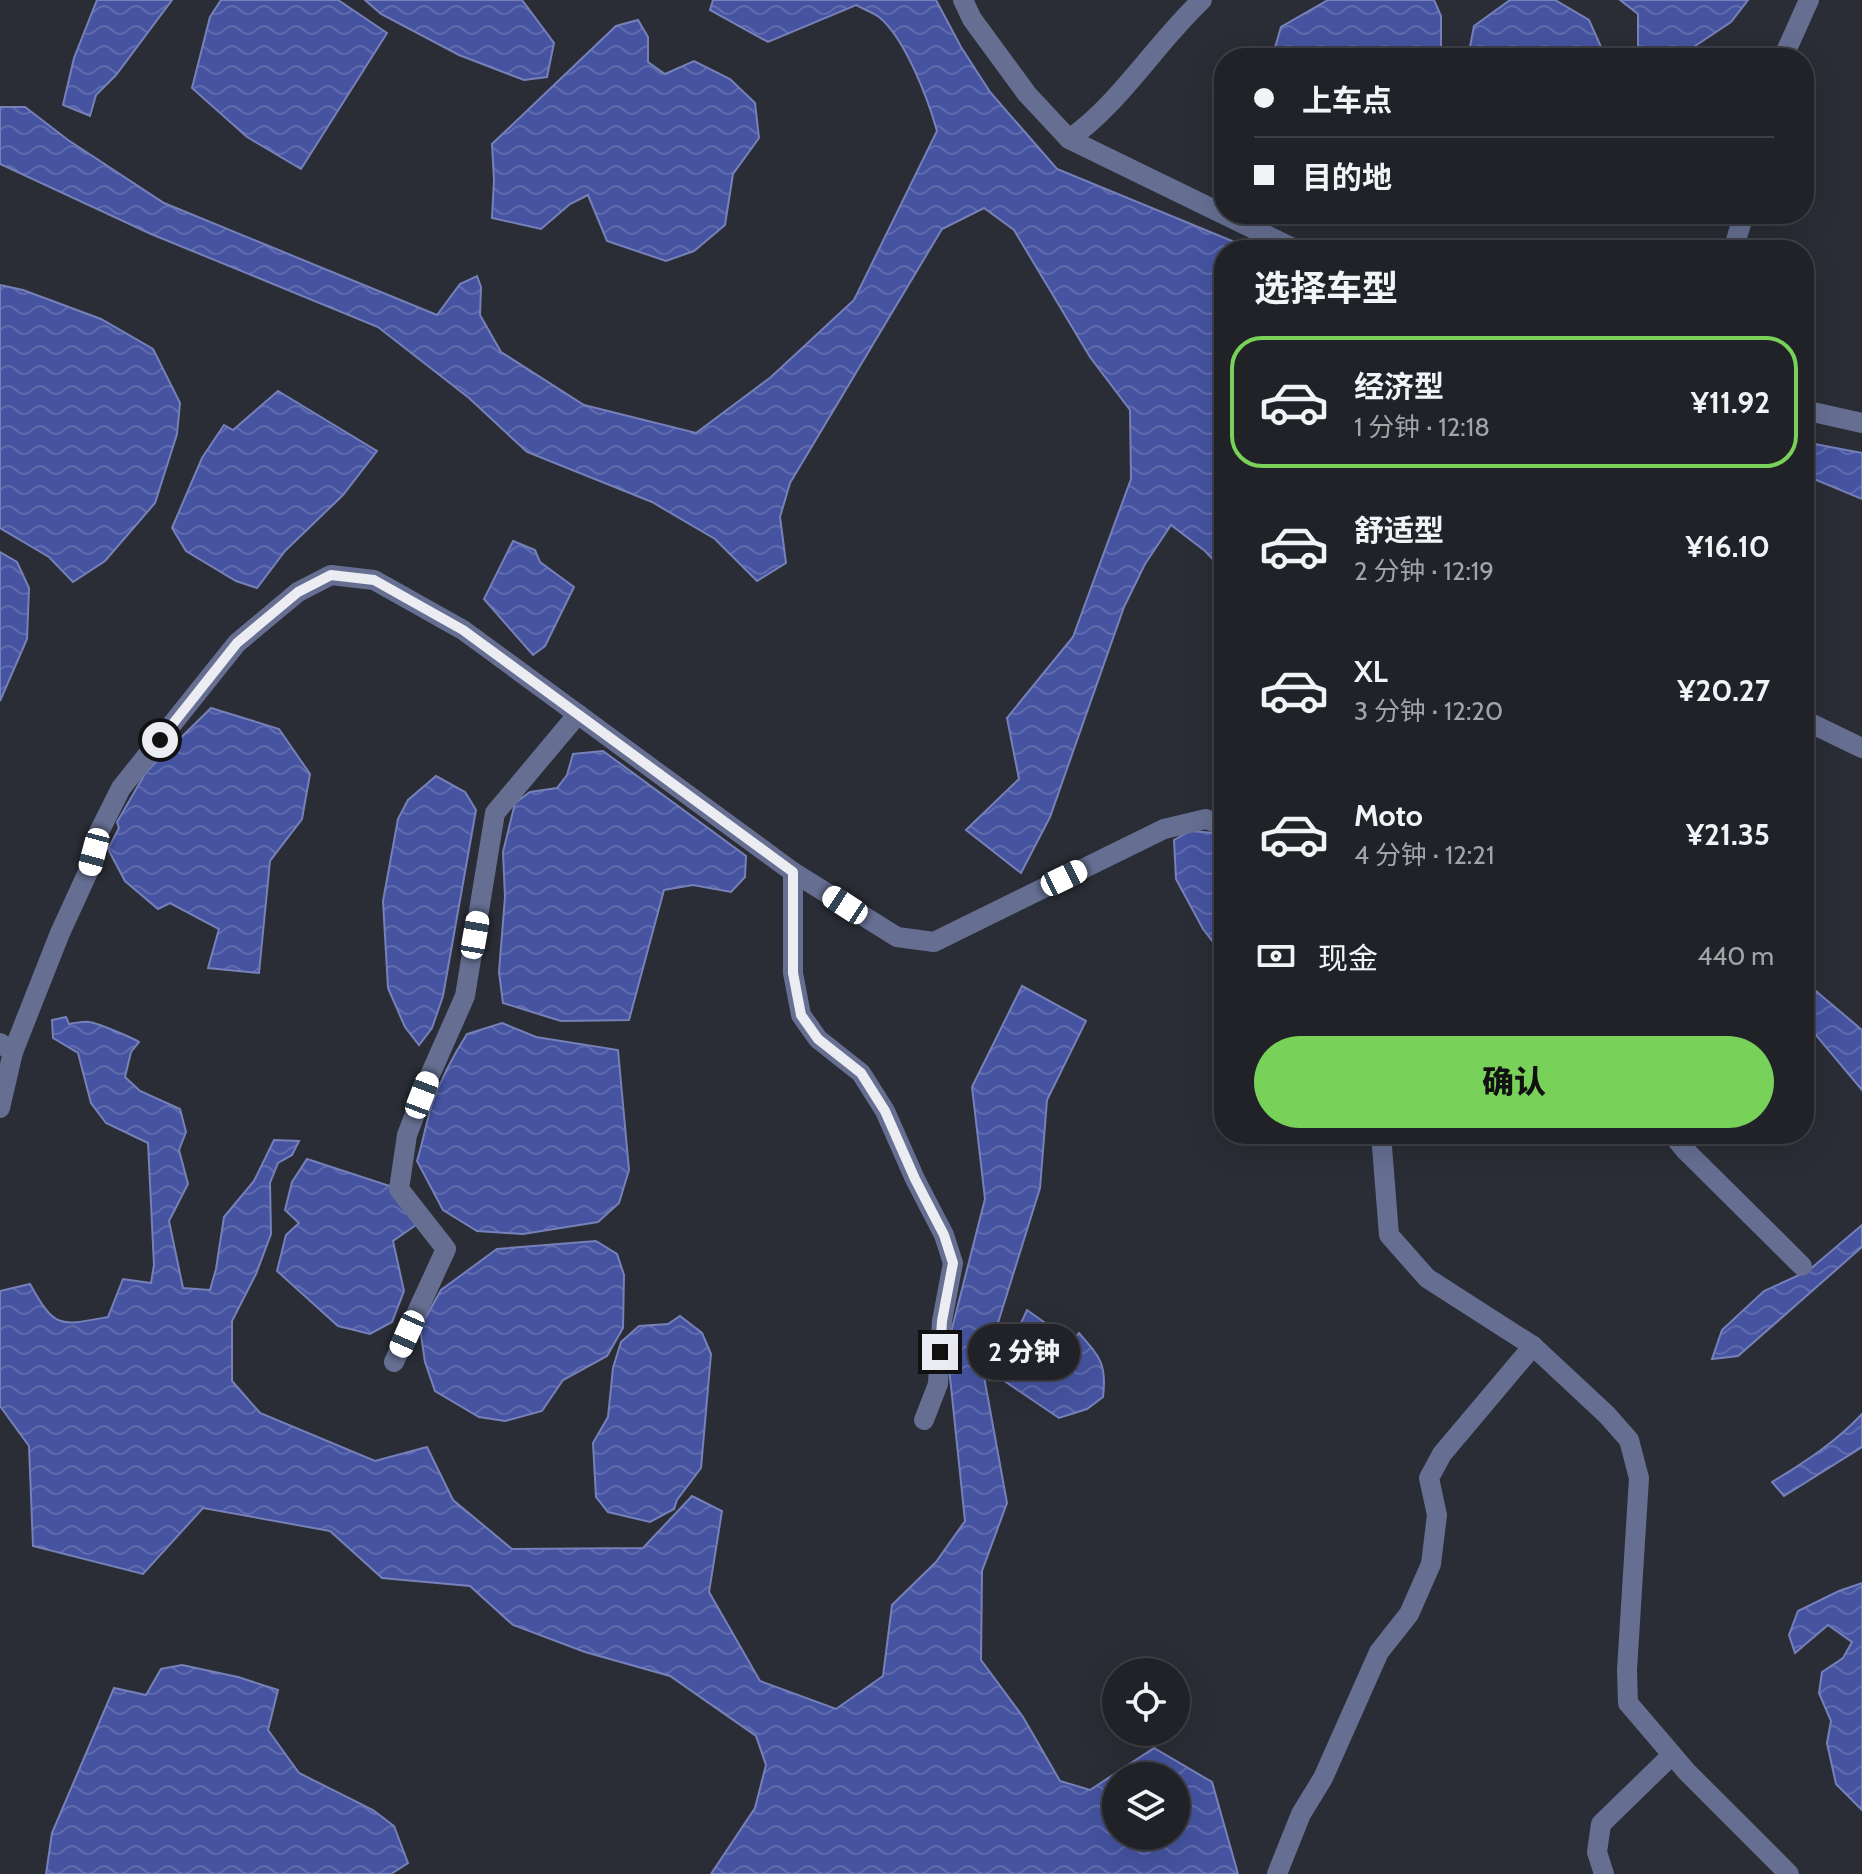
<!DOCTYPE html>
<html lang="zh">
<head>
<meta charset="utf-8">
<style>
	body { margin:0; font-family:Cabin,"Noto Sans SC",sans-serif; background:#2d2f34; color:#f1f3f6; height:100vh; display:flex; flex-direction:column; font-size:30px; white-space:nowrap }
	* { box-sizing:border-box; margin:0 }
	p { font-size:26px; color:#a2a4a8 }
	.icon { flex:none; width:44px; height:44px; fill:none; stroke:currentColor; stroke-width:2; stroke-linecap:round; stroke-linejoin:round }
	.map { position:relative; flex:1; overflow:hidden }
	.details { position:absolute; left:1214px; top:240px; width:600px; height:904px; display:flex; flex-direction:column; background:#202228; border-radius:32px; box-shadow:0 8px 32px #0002,0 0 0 2px #3d3f45 }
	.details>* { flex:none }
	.hud { position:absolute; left:1214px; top:48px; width:600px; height:176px; border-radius:32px; box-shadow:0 8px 32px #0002,0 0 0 2px #3d3f45; display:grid; align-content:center; height:176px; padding:0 40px; background:#202228 }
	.buttons { position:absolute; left:1102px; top:1658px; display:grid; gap:16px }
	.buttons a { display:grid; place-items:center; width:88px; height:88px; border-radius:50%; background:#202228; box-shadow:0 8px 32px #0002,0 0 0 2px #3d3f45; font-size:40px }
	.end { position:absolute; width:36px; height:36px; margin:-18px; border:10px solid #ebedf2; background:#111; box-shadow:0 0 0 4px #111 }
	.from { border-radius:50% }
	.bubble { position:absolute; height:56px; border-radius:28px; background:#202228; box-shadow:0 8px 32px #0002,0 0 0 2px #3d3f45; font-size:26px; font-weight:800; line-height:56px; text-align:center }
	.car { position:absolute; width:24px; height:48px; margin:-24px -12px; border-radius:10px; box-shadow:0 0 6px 2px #0007; background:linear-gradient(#fff 24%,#345 0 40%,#fff 0 76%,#345 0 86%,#fff 0) }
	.hud b { display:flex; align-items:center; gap:28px; height:76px; font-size:30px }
	.hud b+b { border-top:2px solid #3d3f45 }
	.hud i { width:20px; height:20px; background:#f1f3f6 }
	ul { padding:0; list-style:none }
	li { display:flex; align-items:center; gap:24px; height:132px; margin:0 16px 12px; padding:0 24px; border:4px solid transparent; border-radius:32px }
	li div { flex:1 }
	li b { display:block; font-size:30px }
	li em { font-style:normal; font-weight:800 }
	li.current { border-color:#78d158 }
	li>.icon { width:72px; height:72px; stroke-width:1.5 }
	h2 { padding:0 40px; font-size:36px; line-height:96px }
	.pay { display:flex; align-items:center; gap:20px; height:88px; padding:0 40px; font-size:30px }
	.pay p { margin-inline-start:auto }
	.cta { display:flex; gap:16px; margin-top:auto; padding:16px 40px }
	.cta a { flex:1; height:92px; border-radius:48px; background:#78d158; color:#111; font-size:32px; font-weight:800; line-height:92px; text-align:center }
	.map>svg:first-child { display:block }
	.water { fill:url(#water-waves); stroke:#7781b9; stroke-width:2; fill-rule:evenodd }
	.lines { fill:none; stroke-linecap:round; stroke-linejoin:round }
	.minor { stroke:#666f92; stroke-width:20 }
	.route { stroke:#ebedf2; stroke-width:10 }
</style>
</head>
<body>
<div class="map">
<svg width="1862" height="1874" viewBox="0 0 1862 1874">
	<defs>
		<pattern id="water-waves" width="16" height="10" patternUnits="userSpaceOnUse" patternTransform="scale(2)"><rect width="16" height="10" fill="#4553a0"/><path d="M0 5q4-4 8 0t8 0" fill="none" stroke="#606cae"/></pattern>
	</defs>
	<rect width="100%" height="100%" fill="#2a2d35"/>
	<g class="water">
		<path d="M97,0H172L116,75L96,95L90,116L63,105L74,58Z"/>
		<path d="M221,0H338L387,33L301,169L247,137L192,88L210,17Z"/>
		<path d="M365,0H522L554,43L547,77L524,80L459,55L381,14Z"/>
		<path d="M713,0H936L961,47L990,92L1057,169L1254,250H1224V571L1205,551L1171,525L1145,564L1124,607L1050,817L1021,873L966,830L1019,779L1007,718L1073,637L1131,479L1130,410L1090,357L1014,230L984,208L942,229L790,483L780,517L786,563L757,581L715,539L652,502L527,452L469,398L378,327L151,234L0,164V107H25L68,140L164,203L437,315L460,284L477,276L481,287L480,315L501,352L584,405L696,433L771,377L854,300L937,131C928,99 905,38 879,17C872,12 863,9 856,5L768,42L710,10Z"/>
		<path d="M1328,0H1434L1441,16V55L1469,52L1474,26L1510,0H1555L1589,20L1606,58H1272L1281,27Z"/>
		<path d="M1620,0H1748L1731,22L1677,58H1638V14Z"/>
		<path d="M638,20L648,37V62L665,74L694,61L730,79L755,103L759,138L733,174L725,225L694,251L666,261L607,241L588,195L570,204L541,229L492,218L494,180L492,144L616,26Z"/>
		<path d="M0,285L23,290L101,319L153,349L180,403L177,434L155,503L105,561L73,582L49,557L0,528Z"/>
		<path d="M278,391L377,451L343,495L285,551L257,588L236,581L186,551L172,528L202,458L224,425L233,430Z"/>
		<path d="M1804,442L1862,453V499L1814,479L1804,478Z"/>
		<path d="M513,541L535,550L540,562L574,587L545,646L533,655L484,599Z"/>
		<path d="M0,552L17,562L29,588L27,639L0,701Z"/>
		<path d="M211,708L279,729L310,774L302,819L270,861L259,973L208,968L219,929L170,903L158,909L125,881L108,849L119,828L117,822L146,772Z"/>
		<path d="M603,751L746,856L745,877L731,892L693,885L664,890L629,1020L561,1021L503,1003L499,972L505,897L503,852L515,803L530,792L557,788L567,775L573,754Z"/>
		<path d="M436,776L465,792L476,810L443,996L432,1028L419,1045L405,1027L388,988L383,901L398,819L408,800Z"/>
		<path d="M1190,831L1215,833L1224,837V956L1203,929L1176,879L1174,840Z"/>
		<path d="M1804,981L1862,1030V1090L1804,1021Z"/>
		<path d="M1022,986L1086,1021L1047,1100L1040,1188L983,1371L1007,1503L982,1571L981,1660L1023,1717L1060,1781L1090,1790L1154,1748L1212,1782L1238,1874H711L755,1808L766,1765L756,1736L670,1676L585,1652L513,1625L470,1586L382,1578L330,1531L203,1508L143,1574L33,1546L29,1446L0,1406V1291L30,1284C55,1329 59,1326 108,1317L123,1279L151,1283L154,1265L148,1143L106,1123L91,1103L78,1053L53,1038L52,1020L66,1017L69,1024C75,1023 83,1021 89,1022C95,1022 133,1038 139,1042L131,1052L125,1077L140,1091L180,1109L186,1132L179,1150L188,1184L169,1221L183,1288L210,1290L216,1269L224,1217L254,1181L274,1140L299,1141L292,1155L278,1163L270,1183L271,1234L256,1274L232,1321V1381L260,1413L375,1461L427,1447L453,1500L512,1549L643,1548L692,1496L722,1511L709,1592L760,1681L836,1709L883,1676L892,1605L936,1562L965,1521L947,1348L985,1199L972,1087ZM1116,1776H1176V1836H1116Z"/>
		<path d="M502,1023L536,1037L618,1050L629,1170L619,1203L598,1222L523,1234L477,1231L443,1210L417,1161C423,1142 426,1123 432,1104C441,1079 453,1056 467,1034Z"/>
		<path d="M307,1159L399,1189L416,1225L393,1241L404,1291L392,1322L370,1334L338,1326L277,1271L286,1235L299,1223L285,1210L292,1182Z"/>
		<path d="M1862,1225V1247L1738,1356L1712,1359L1722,1330L1764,1291L1808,1271Z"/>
		<path d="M596,1241L617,1254L624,1275L623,1328L607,1356L563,1380L542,1411L505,1421L479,1417L435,1391L425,1362L420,1328L441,1290L497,1249Z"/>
		<path d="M1027,1310L1072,1342L1079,1333C1100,1357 1107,1364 1103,1397L1087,1409L1059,1418L997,1376Z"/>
		<path d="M680,1316L702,1333L711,1354L701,1468L677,1500L674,1509L650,1522L608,1512L596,1497L593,1443L608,1417L613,1368L621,1342L639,1326L668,1324Z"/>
		<path d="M1862,1414V1447L1784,1496L1772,1482C1805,1462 1836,1442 1862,1414Z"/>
		<path d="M1862,1583V1810L1836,1784L1827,1743L1831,1721L1819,1693L1822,1672L1843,1658L1852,1642L1828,1625L1795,1653L1789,1635L1798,1611L1839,1591Z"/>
		<path d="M182,1665L238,1677L278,1690L268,1730L299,1773L373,1810L394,1826L408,1863L391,1874H46L52,1833L114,1688L146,1695L161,1669Z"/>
	</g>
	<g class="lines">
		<g class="minor">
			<path d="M963,0L972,19L1027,94L1069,139L1297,250"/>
			<path d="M1783,58L1809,0"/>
			<path d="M1069,139C1118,106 1157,42 1202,0"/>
			<path d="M1733,250L1744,214"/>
			<path d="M1804,410L1862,423"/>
			<path d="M1804,720L1862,748"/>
			<path d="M793,872V973L801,1015L818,1039L861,1073L885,1111L915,1179L944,1235L953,1263L942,1321L938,1384L924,1420"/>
			<path d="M0,1043L13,1052L0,1108"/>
			<path d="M13,1052L60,933L88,872L99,832L121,788L237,643L298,592L331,575L374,580L463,630L793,872L897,937L934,942L1164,829L1206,819L1224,826"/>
			<path d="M1381,1134L1389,1235L1427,1278L1533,1346L1607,1415L1629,1440L1639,1478L1627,1670L1628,1703L1687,1772L1789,1874"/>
			<path d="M1672,1134L1685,1150L1802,1266"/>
			<path d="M394,1362L446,1249L399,1189L407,1135L430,1075L465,996L495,813L578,714"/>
			<path d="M1277,1874L1301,1814L1323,1778L1379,1652L1409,1614L1431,1564L1437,1515L1429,1478L1442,1454L1533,1346"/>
			<path d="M1604,1874L1597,1852L1601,1824L1672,1755"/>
		</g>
	</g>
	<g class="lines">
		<path class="route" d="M160,740L237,643L298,592L331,575L374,580L463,630L793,872V973L801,1015L818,1039L861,1073L885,1111L915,1179L944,1235L953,1263L942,1321L940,1352"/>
	</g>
</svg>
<div class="buttons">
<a><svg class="icon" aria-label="locate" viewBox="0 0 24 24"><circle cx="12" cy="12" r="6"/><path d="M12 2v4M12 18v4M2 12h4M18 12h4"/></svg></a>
<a><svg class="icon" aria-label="layers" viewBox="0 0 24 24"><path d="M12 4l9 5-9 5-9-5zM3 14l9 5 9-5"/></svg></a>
</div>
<i class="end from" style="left:160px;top:740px"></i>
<i class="end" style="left:940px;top:1352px"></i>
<div class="bubble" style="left:968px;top:1324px;width:112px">2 分钟</div>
<i class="car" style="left:94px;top:852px;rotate:195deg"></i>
<i class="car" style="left:1064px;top:878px;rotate:64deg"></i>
<i class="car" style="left:845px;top:905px;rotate:303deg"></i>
<i class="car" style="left:475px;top:935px;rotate:10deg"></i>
<i class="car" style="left:422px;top:1095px;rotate:21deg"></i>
<i class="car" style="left:407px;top:1334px;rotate:204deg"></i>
<div class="hud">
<b><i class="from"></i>上车点</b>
<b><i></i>目的地</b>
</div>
<section class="details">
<h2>选择车型</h2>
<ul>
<li class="current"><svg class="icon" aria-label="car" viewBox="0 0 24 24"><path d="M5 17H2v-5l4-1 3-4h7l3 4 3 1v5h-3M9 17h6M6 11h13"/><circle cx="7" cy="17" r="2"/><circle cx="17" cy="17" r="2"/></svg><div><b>经济型</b><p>1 分钟 · 12:18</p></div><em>¥11.92</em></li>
<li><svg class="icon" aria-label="car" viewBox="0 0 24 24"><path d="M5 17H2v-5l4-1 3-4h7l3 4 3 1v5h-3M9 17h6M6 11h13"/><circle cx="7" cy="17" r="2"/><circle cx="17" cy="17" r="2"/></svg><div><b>舒适型</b><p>2 分钟 · 12:19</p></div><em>¥16.10</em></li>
<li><svg class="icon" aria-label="car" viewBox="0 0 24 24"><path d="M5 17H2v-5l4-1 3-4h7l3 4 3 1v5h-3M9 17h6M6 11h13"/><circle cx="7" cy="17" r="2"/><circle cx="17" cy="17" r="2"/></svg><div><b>XL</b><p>3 分钟 · 12:20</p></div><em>¥20.27</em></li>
<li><svg class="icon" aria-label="car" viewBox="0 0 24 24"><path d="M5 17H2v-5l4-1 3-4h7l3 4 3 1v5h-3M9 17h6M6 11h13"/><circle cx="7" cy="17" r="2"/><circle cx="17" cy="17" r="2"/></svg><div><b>Moto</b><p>4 分钟 · 12:21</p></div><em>¥21.35</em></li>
</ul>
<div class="pay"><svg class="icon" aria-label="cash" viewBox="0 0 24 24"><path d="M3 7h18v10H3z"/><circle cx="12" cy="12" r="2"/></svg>现金<p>440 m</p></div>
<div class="cta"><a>确认</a></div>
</section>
</div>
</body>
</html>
